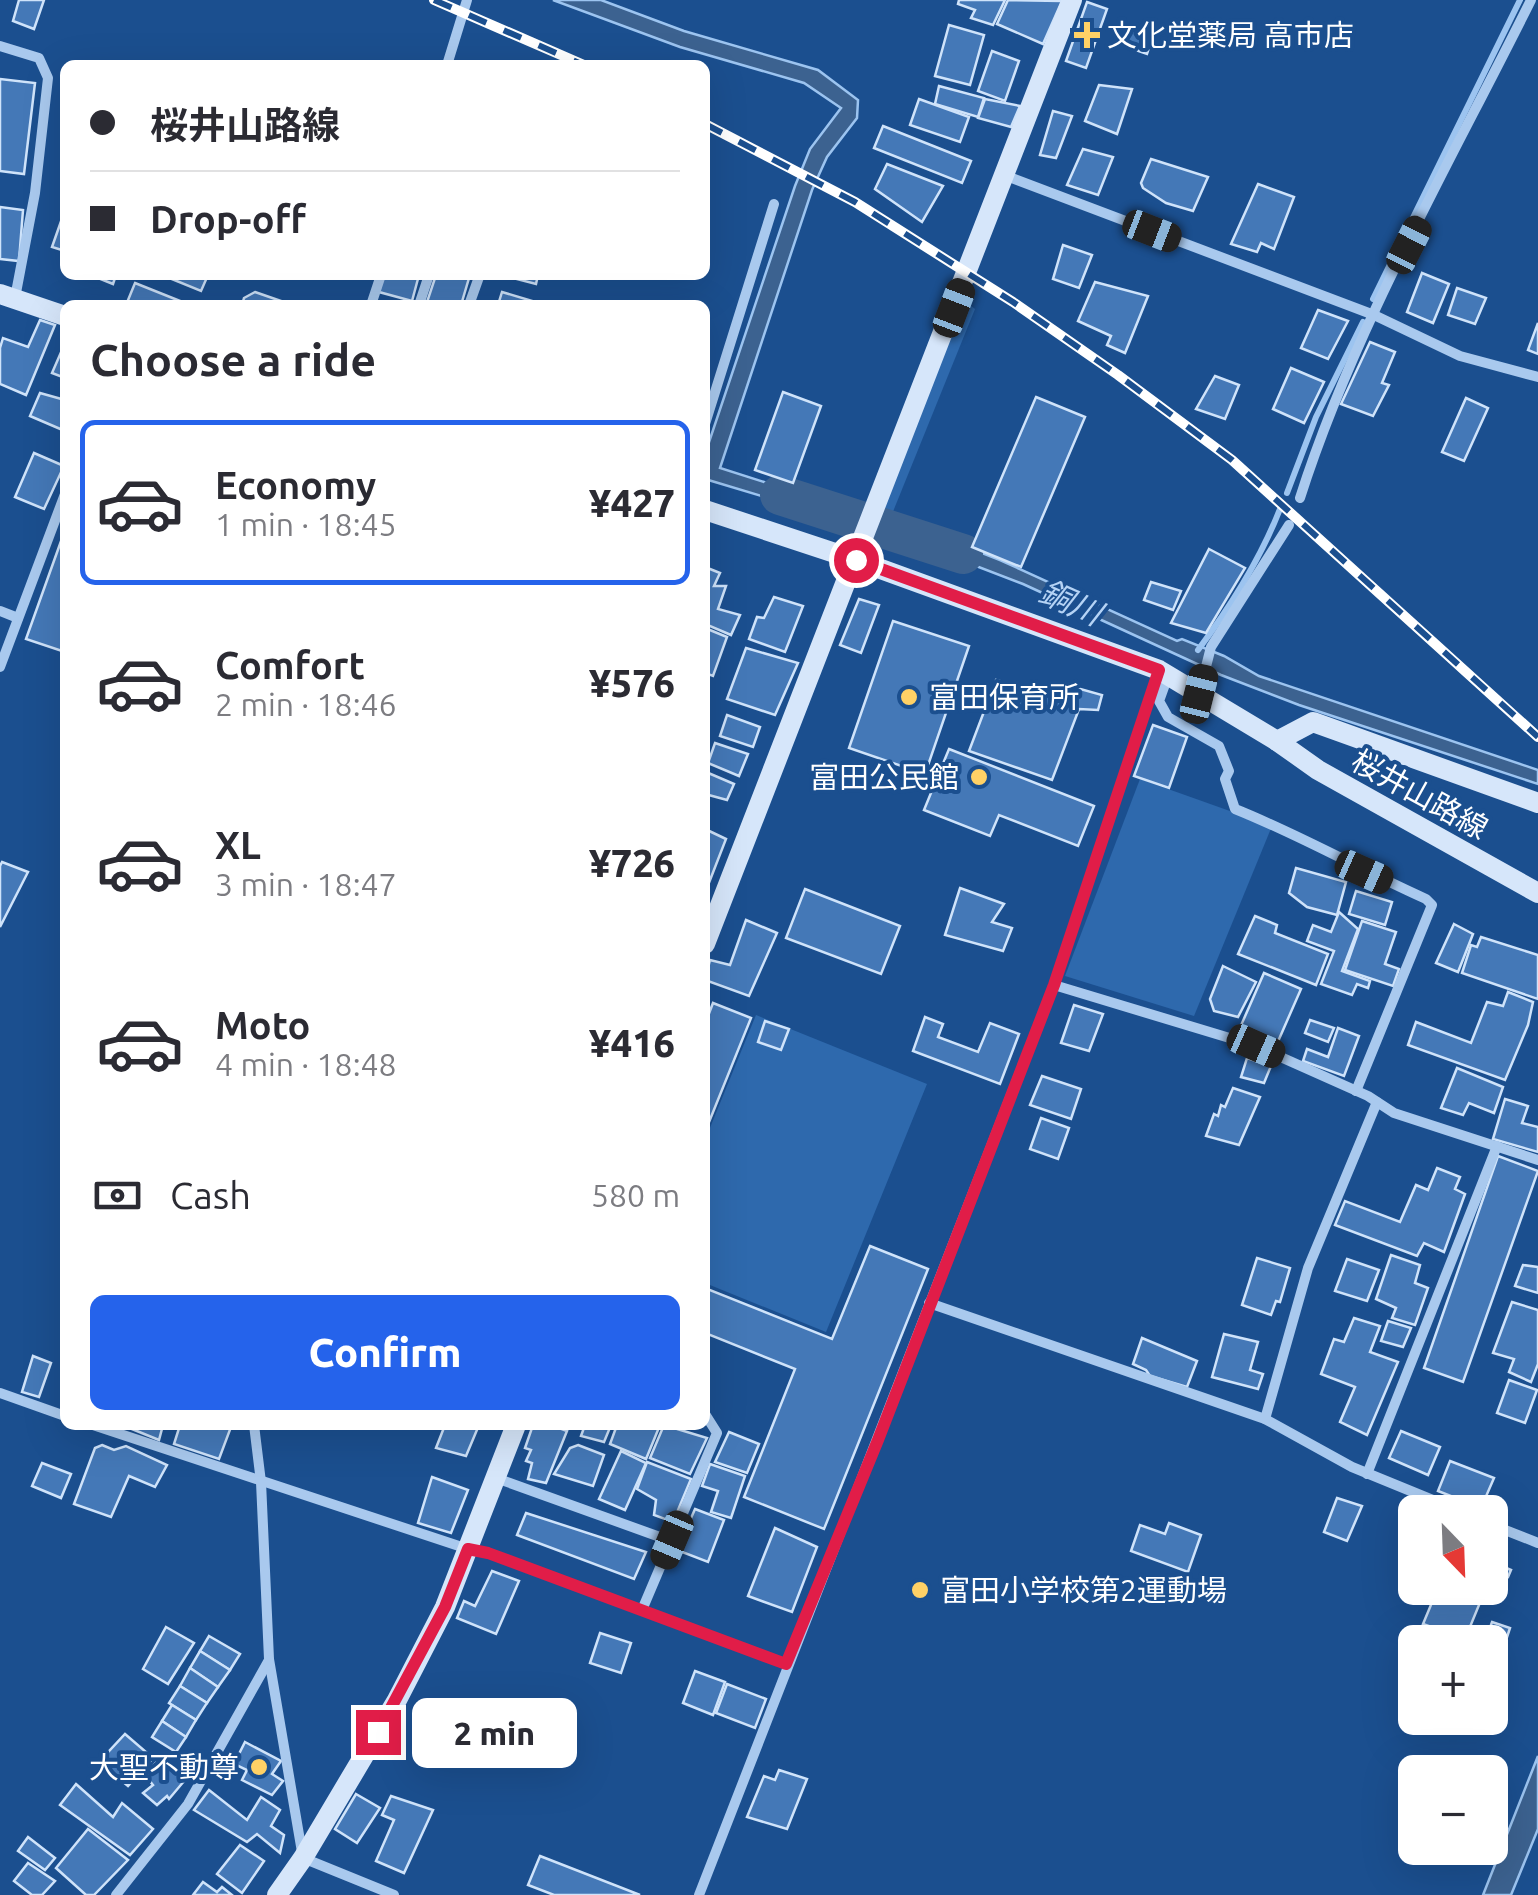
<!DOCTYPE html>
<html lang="en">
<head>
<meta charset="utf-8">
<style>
	body { margin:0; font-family:Ubuntu,"Noto Sans JP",sans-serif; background:#f2f2f3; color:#2b2b33; height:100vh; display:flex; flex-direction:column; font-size:38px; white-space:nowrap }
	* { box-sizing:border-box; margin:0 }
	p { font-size:32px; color:#7c7c81 }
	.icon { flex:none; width:55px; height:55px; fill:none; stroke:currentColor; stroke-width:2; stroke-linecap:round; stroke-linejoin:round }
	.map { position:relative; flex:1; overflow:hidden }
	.drawer { position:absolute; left:60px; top:300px; width:650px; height:1130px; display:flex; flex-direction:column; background:#fff; border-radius:15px; box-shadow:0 10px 40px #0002 }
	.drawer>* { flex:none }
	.hud { position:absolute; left:60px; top:60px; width:650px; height:220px; border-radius:15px; box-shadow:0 10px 40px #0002; display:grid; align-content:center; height:220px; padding:0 30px; background:#fff }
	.needle { width:65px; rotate:157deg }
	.controls { position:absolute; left:1398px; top:1495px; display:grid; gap:20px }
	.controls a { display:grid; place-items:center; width:110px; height:110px; border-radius:15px; background:#fff; box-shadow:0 10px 40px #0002; font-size:50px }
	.end { position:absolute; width:45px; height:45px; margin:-22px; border:12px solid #e11d48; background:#fff; box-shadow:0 0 0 5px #fff }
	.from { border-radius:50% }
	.bubble { position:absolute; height:70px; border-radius:15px; background:#fff; box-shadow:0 10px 40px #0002; font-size:32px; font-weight:800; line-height:70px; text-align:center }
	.car { position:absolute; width:30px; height:60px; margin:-30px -15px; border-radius:12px; box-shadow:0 0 8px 2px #0007; background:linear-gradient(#222 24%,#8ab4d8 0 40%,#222 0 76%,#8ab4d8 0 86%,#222 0) }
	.hud b { display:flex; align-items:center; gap:35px; height:95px; font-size:38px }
	.hud b+b { border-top:2px solid #e1e1e2 }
	.hud i { width:25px; height:25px; background:#2b2b33 }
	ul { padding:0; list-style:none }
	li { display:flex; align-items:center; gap:30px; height:165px; margin:0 20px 15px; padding:0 10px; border:5px solid transparent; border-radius:15px }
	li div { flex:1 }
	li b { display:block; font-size:38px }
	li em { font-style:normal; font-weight:800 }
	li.selected { border-color:#2563eb }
	li>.icon { width:90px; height:90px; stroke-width:1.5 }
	h2 { padding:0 30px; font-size:45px; line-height:120px }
	.pay { display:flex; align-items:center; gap:25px; height:110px; padding:0 30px; font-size:38px }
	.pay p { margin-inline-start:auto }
	.button { display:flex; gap:20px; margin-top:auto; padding:20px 30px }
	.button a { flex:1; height:115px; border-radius:15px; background:#2563eb; color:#fff; font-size:40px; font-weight:800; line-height:115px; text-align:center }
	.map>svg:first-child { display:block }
	.green { fill:#2e69ad }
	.water { fill:#3c6290; stroke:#9cc4f0; stroke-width:2.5 }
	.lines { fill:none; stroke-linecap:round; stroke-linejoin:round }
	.stream { stroke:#9cc4f0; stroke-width:6 }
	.river { stroke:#3c6290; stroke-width:40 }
	.building { fill:#4478b7; stroke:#cfe3fa; stroke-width:2.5 }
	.street { stroke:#a9c9ee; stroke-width:10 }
	.secondary { stroke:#d6e6fa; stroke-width:20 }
	.rail-casing { stroke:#fff; stroke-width:10 }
	.rail { stroke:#1b4f8f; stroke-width:6; stroke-dasharray:19; stroke-linecap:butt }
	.route { stroke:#e11d48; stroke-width:12 }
	.poi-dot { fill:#ffd166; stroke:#1b4f8f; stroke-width:4 }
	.labels { text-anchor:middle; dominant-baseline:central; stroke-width:8; stroke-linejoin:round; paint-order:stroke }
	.poi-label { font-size:30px; fill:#fff; stroke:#1b4f8f; text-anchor:start }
	.street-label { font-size:30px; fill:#fff; stroke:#1b4f8f }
	.water-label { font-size:32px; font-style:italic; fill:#b5d3f5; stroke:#1b4f8f }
</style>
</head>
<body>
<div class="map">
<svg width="1538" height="1895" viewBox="0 0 1538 1895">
	<rect width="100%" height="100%" fill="#1b4f8f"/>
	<g class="green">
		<path d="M962,299L975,309L888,524L875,521Z"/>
		<path d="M1140,779L1272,826L1194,1016L1065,976Z"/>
		<path d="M756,1015L927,1084L826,1332L705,1283V1140Z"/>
	</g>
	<g class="water">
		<path d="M553,0H601L684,31L818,70L858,100L857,118L827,157L812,190L720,468L836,505L831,517L705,479V454L795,186L810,149L841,108L804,83L680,47Z"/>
		<path d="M916,527L1000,560L1177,641L1182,639L1224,656L1259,676L1538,770V784L1299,705L1221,675L1023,584L911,541Z"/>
		<path d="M1538,1756V1829L1511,1895H1483Z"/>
	</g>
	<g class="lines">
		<g class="stream">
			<path d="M1373,299L1520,0"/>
			<path d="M1287,493L1316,417L1363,322"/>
			<path d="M1198,650C1231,606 1260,560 1280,509"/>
		</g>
		<path class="river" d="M780,495L963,554"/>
	</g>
	<g class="building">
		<path d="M19,0H44L34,29L13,21Z"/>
		<path d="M959,0H1005L993,25L971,18L975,10L958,4Z"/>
		<path d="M1008,0L1062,1L1043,44L997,24Z"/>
		<path d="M1087,2L1107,9L1086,68L1066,61Z"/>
		<path d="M1124,23L1154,32L1147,54L1118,44Z"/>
		<path d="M949,25L984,35L970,85L935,76Z"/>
		<path d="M992,51L1019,61L1005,101L978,91Z"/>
		<path d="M0,79L35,83L24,174L0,171Z"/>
		<path d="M1099,85L1132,89L1117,134L1085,121Z"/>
		<path d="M939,86L984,98L978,117L935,104Z"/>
		<path d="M919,99L969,117L960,142L910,125Z"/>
		<path d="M985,99L1020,106L1011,127L978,118Z"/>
		<path d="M1053,111L1072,116L1056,158L1040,155Z"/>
		<path d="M883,126L971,161L962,183L874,148Z"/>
		<path d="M1083,149L1113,157L1098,195L1067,185Z"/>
		<path d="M1151,159L1208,177L1193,211L1166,203L1143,188L1141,183Z"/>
		<path d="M887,164L943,186L922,222L875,189Z"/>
		<path d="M1258,184L1294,197L1274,249L1261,243L1257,252L1231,244Z"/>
		<path d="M0,207L23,210L19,261L0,259Z"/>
		<path d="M65,210V251L52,247Z"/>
		<path d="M1063,245L1092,255L1079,288L1053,279Z"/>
		<path d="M1422,273L1449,284L1433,323L1407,312Z"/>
		<path d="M99,275H116L113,284L98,278Z"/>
		<path d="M162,275H208L201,291Z"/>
		<path d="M383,275H419L412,301L379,292Z"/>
		<path d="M436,275L469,278L461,305H426Z"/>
		<path d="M501,275H538L536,284Z"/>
		<path d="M1095,282L1148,296L1125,353L1107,345L1111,336L1078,321Z"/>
		<path d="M135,283L190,305H126Z"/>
		<path d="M1457,288L1486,298L1475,324L1448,315Z"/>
		<path d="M255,292L281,301L279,305H242L244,298Z"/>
		<path d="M502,292L539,303L538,305H498Z"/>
		<path d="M1318,310L1348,321L1328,359L1301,348Z"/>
		<path d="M40,320L55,325L26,395L0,384V348L3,338L28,347Z"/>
		<path d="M1538,323V354L1528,350Z"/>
		<path d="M1370,342L1395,352L1382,383L1389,385L1373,416L1341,404Z"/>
		<path d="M62,350L65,351V378L52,373Z"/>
		<path d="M1291,368L1324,382L1304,423L1273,409Z"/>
		<path d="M1215,376L1239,385L1225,419L1196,409Z"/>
		<path d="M783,392L821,406L793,483L755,470Z"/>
		<path d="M40,393L65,400V431L30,416Z"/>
		<path d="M1036,397L1085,417L1021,567L972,547Z"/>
		<path d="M1466,398L1488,408L1464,461L1442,452Z"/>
		<path d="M34,453L64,466L44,509L15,497Z"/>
		<path d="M65,530V652L26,639Z"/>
		<path d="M1209,549L1245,568L1206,633L1171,623Z"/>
		<path d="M705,567L720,573L714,586H726L718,609L740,615L731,635L705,624Z"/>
		<path d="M1151,582L1181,591L1173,610L1144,600Z"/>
		<path d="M774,597L803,606L785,652L749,639L757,617L764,618Z"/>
		<path d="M859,599L879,605L861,653L840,645Z"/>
		<path d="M893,621L969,646L925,774L849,748Z"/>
		<path d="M705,628L727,637L713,676L705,673Z"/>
		<path d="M746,648L798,663L775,715L727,699Z"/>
		<path d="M996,680L1051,695L1059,683L1102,695L1098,710L1079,709L1052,780L969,751Z"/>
		<path d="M727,715L760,727L753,747L720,736Z"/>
		<path d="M1153,725L1187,737L1169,788L1134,776Z"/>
		<path d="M715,743L748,754L739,776L708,763Z"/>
		<path d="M949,749L1094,806L1078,846L999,815L990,836L924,810Z"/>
		<path d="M706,772L734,784L727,800L705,794Z"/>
		<path d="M705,829L726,839L705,893Z"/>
		<path d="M2,862L28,872L0,927V866Z"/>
		<path d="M1296,868L1346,882L1337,915L1307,907L1289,893Z"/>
		<path d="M960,888L1004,904L992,922L1012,928L1003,951L945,935Z"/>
		<path d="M805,889L900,926L881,974L786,938Z"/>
		<path d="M1356,891L1392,902L1385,925L1349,914Z"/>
		<path d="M1339,912L1358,929L1342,971L1370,981L1368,988L1357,984L1352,995L1321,984L1334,951L1307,941L1313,925L1331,932Z"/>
		<path d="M1255,916L1277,925L1275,933L1328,954L1316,985L1238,954Z"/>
		<path d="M746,920L777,933L749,996L705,980L710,960L730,965Z"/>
		<path d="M1362,921L1396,932L1385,964L1399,969L1393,986L1345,970Z"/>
		<path d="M1454,924L1473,934L1458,972L1436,963Z"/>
		<path d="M1481,937L1538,955V999L1462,973L1471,945L1477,947Z"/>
		<path d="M1223,966L1256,982L1238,1017L1214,1011L1210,999Z"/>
		<path d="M1264,973L1301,989L1276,1046L1239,1030Z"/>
		<path d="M1508,992L1533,1002L1528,1025L1505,1080L1408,1045L1416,1022L1471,1043L1487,1002L1503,1006Z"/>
		<path d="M713,1003L751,1018L705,1132V1024Z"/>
		<path d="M1074,1005L1103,1014L1089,1051L1061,1043Z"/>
		<path d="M925,1017L943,1024L938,1037L978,1052L990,1023L1019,1034L1000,1084L913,1051Z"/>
		<path d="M1310,1020L1334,1028L1328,1042L1305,1033Z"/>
		<path d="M765,1021L789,1029L781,1050L758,1042Z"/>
		<path d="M1338,1028L1359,1036L1344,1076L1303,1061L1307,1049L1328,1057Z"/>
		<path d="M1247,1058L1271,1066L1264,1083L1241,1077Z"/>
		<path d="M1457,1068L1503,1087L1494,1113L1469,1103L1463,1115L1441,1108Z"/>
		<path d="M1042,1076L1081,1089L1071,1119L1030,1105Z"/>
		<path d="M1233,1088L1260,1097L1239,1145L1206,1136L1214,1114L1218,1116L1221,1105L1225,1107Z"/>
		<path d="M1505,1099L1528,1106L1522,1123L1538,1127V1152L1493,1139Z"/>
		<path d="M1041,1118L1069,1128L1058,1159L1030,1149Z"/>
		<path d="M1498,1156L1538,1171L1463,1382L1424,1368Z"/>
		<path d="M1437,1168L1460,1177L1455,1189L1465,1194L1444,1252L1424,1243L1417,1256L1335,1225L1345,1201L1400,1222L1416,1185L1428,1190Z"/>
		<path d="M870,1246L928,1269L824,1529L744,1497L795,1369L705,1333V1288L832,1339Z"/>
		<path d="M1391,1255L1420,1265L1415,1283L1428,1288L1415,1325L1392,1318L1396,1308L1376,1299Z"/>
		<path d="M1257,1258L1290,1268L1280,1302L1276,1301L1271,1315L1242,1305Z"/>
		<path d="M1347,1259L1379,1270L1367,1301L1335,1291Z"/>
		<path d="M1523,1265L1538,1267V1293L1515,1286Z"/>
		<path d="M1512,1302L1538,1310V1364L1531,1382L1509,1372L1514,1359L1493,1353Z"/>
		<path d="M1354,1318L1380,1326L1370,1352L1398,1362L1367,1435L1340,1422L1355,1387L1321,1374L1334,1339L1344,1342Z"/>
		<path d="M1388,1321L1411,1328L1403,1347L1381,1341Z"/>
		<path d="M1224,1334L1258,1342L1250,1370L1263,1374L1258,1389L1212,1377Z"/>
		<path d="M1142,1338L1197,1361L1187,1387L1150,1376L1146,1370L1133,1364Z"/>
		<path d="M33,1356L51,1363L39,1397L22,1392Z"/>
		<path d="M1509,1380L1537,1390L1525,1423L1497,1413Z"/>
		<path d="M122,1425H163L159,1440Z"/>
		<path d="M180,1425L231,1427L219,1459L174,1444Z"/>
		<path d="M445,1425H479L466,1456L436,1448Z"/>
		<path d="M525,1425H551L567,1431L546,1483L528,1479L532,1463L526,1461L531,1450L525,1448L532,1428Z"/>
		<path d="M585,1425H611L604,1442L581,1436Z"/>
		<path d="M617,1425H660L646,1459L610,1444Z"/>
		<path d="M664,1425L707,1438L690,1474L650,1458Z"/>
		<path d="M1401,1431L1440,1447L1428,1475L1389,1458Z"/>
		<path d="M729,1432L759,1444L747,1473L715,1462Z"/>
		<path d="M102,1445L114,1450L126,1446L167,1465L155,1487L129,1476L111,1517L74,1504L95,1448Z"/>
		<path d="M578,1445L604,1455L593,1486L554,1474L570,1448Z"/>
		<path d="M621,1451L646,1463L625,1510L599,1499Z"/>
		<path d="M1450,1461L1494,1478L1481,1508L1438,1491Z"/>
		<path d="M647,1462L691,1479L673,1522L654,1515L656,1500L637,1489Z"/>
		<path d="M42,1463L71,1474L61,1498L32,1486Z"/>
		<path d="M710,1464L745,1476L731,1518L711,1512L718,1491L702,1486Z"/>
		<path d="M432,1477L468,1490L451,1533L418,1523Z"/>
		<path d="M1337,1498L1362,1506L1347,1541L1324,1532Z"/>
		<path d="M695,1509L724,1520L708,1562L677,1550Z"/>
		<path d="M526,1513L646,1552L634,1579L517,1535Z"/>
		<path d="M1169,1523L1201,1535L1188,1572L1131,1551L1140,1525L1165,1534Z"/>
		<path d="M775,1528L817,1547L792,1612L748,1596Z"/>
		<path d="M1490,1561L1511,1570L1508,1577L1492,1574L1490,1578Z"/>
		<path d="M492,1571L519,1581L496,1634L457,1618L464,1601L475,1606Z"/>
		<path d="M1438,1588H1486L1465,1639L1423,1624Z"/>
		<path d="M1492,1622L1510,1628L1490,1689V1642H1485Z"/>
		<path d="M166,1627L194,1643L168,1684L143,1669Z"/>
		<path d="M600,1633L631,1643L621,1673L590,1663Z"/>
		<path d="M209,1636L240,1654L230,1670L200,1651Z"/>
		<path d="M200,1651L230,1670L218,1687L190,1668Z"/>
		<path d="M190,1668L218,1687L207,1703L180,1686Z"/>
		<path d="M695,1671L725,1682L713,1715L683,1703Z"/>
		<path d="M727,1684L766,1699L755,1728L716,1713Z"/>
		<path d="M180,1686L207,1703L196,1720L169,1703Z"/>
		<path d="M172,1705L196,1720L186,1737L162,1721Z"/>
		<path d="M162,1721L186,1737L176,1752L152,1737Z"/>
		<path d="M125,1734L153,1758L128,1786L99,1762Z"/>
		<path d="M245,1742L281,1761L272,1774L283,1781L272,1795L242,1780L247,1770L234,1764Z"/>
		<path d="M160,1759L185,1780L169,1799L167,1796L157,1805L143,1793L153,1785L144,1774Z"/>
		<path d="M779,1770L807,1779L787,1829L747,1817L764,1776L775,1780Z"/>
		<path d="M76,1784L113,1817L122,1803L153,1829L130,1855L60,1805Z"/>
		<path d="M209,1790L247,1820L261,1797L280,1810L271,1826L284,1835L280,1853L257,1834L247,1842L194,1810Z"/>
		<path d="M356,1794L380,1808L357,1843L335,1829Z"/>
		<path d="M391,1796L433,1810L404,1873L376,1861L394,1820L382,1815Z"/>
		<path d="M88,1829L128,1860L94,1895H86L56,1868Z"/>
		<path d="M28,1837L55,1858L45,1870L18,1851Z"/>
		<path d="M240,1845L264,1861L242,1893L217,1874Z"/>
		<path d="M540,1856L640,1895H554L528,1885Z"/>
		<path d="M28,1863L55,1881L42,1895H32L14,1881Z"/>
		<path d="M203,1882L217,1892L222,1887L232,1895H193Z"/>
	</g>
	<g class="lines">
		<g class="street">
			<path d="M0,46L39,58L48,78L35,193L15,298"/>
			<path d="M447,65L467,0"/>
			<path d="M1004,175L1374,315L1460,356L1538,377"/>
			<path d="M371,305L381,275"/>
			<path d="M419,305L429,275"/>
			<path d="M469,305L479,277"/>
			<path d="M705,424L774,204"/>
			<path d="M1300,498C1354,328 1451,161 1531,0"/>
			<path d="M0,611L18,618"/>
			<path d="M0,667L65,494"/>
			<path d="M1168,676L1159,701L1168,717L1219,746L1229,771L1225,779L1235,809C1300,835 1361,870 1426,899L1432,905L1356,1091"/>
			<path d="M1199,694L1211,647L1289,525"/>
			<path d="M1054,985L1256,1046L1368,1096L1394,1113L1538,1160"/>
			<path d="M929,1303L1265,1419L1352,1467L1462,1512"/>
			<path d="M0,1393L65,1416"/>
			<path d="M1265,1419L1308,1268L1377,1102"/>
			<path d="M93,1425L468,1549L488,1553L786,1664"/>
			<path d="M254,1425L261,1482L269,1659L303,1858L394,1895"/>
			<path d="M1367,1474L1497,1146"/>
			<path d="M496,1478L671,1541"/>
			<path d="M1490,1524L1538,1543"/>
			<path d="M642,1610L717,1433L705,1414"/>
			<path d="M116,1895L188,1804L269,1660"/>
			<path d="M699,1895L1054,985L1159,670"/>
		</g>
		<g class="secondary">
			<path d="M0,294L65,316"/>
			<path d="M705,510L856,560L1159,670L1277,741L1318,770L1538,893"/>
			<path d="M1277,741L1313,722L1538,803"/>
			<path d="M705,944L1072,0"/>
			<path d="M277,1895L303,1858L397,1700L445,1607L516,1425"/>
		</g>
		<defs>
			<g id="rail">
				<path d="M434,0L584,65"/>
				<path d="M705,124L855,202L1013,302L1118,375L1232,460L1538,737"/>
			</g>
		</defs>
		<use href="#rail" class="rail-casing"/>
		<use href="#rail" class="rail"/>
	</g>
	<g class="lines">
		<path class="route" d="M378,1732L445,1607L468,1549L488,1553L786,1664L878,1440L1054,985L1159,670L856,560"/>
	</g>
	<g class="poi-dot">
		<path d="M1082 20h10v10h10v10h-10v10h-10v-10h-10v-10h10z"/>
		<circle cx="909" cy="697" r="10"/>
		<circle cx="979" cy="777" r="10"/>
		<circle cx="920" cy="1590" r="10"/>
		<circle cx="259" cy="1767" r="10"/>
	</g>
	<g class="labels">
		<g class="poi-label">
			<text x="1107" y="35">文化堂薬局 高市店</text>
			<text x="929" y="697">富田保育所</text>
			<text x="959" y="777" text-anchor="end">富田公民館</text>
			<text x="940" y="1590">富田小学校第2運動場</text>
			<text x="239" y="1767" text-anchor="end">大聖不動尊</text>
		</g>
		<g class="street-label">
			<text transform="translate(1420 794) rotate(29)">桜井山路線</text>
		</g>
		<g class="water-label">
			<text transform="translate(1071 602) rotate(24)">銅川</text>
		</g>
	</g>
</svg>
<div class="controls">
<a><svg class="needle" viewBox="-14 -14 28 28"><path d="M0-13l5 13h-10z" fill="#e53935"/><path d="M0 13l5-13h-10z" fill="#7c7c81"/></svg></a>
<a>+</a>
<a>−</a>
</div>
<i class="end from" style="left:856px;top:560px"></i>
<i class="end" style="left:378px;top:1732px"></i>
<div class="bubble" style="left:412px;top:1698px;width:165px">2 min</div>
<i class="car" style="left:1152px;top:231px;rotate:111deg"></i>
<i class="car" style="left:1409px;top:245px;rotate:27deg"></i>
<i class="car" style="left:954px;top:308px;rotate:21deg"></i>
<i class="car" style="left:1199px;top:694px;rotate:14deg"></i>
<i class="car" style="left:1364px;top:872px;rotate:114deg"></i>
<i class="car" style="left:1256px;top:1046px;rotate:114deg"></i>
<i class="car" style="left:672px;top:1540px;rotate:203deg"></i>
<div class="hud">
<b><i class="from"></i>桜井山路線</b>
<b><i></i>Drop-off</b>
</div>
<section class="drawer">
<h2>Choose a ride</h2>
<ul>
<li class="selected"><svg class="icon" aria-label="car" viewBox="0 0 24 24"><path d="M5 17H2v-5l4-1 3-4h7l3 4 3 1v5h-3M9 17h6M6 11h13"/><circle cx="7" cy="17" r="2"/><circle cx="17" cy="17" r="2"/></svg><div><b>Economy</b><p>1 min · 18:45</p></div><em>¥427</em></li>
<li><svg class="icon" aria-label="car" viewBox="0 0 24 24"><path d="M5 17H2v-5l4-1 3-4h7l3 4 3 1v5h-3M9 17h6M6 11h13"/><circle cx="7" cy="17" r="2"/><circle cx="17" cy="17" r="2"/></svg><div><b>Comfort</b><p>2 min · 18:46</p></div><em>¥576</em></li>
<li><svg class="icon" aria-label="car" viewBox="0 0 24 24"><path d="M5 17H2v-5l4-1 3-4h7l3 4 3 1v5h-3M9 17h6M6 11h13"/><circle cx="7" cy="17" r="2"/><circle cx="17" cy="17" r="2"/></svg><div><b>XL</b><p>3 min · 18:47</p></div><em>¥726</em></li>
<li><svg class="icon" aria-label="car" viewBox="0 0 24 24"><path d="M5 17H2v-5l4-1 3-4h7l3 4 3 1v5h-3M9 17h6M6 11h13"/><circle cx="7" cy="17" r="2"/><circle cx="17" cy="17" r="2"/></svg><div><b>Moto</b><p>4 min · 18:48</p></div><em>¥416</em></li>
</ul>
<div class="pay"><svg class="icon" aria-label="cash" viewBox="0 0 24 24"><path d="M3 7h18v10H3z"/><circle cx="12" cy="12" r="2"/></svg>Cash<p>580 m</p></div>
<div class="button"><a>Confirm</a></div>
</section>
</div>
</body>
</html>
